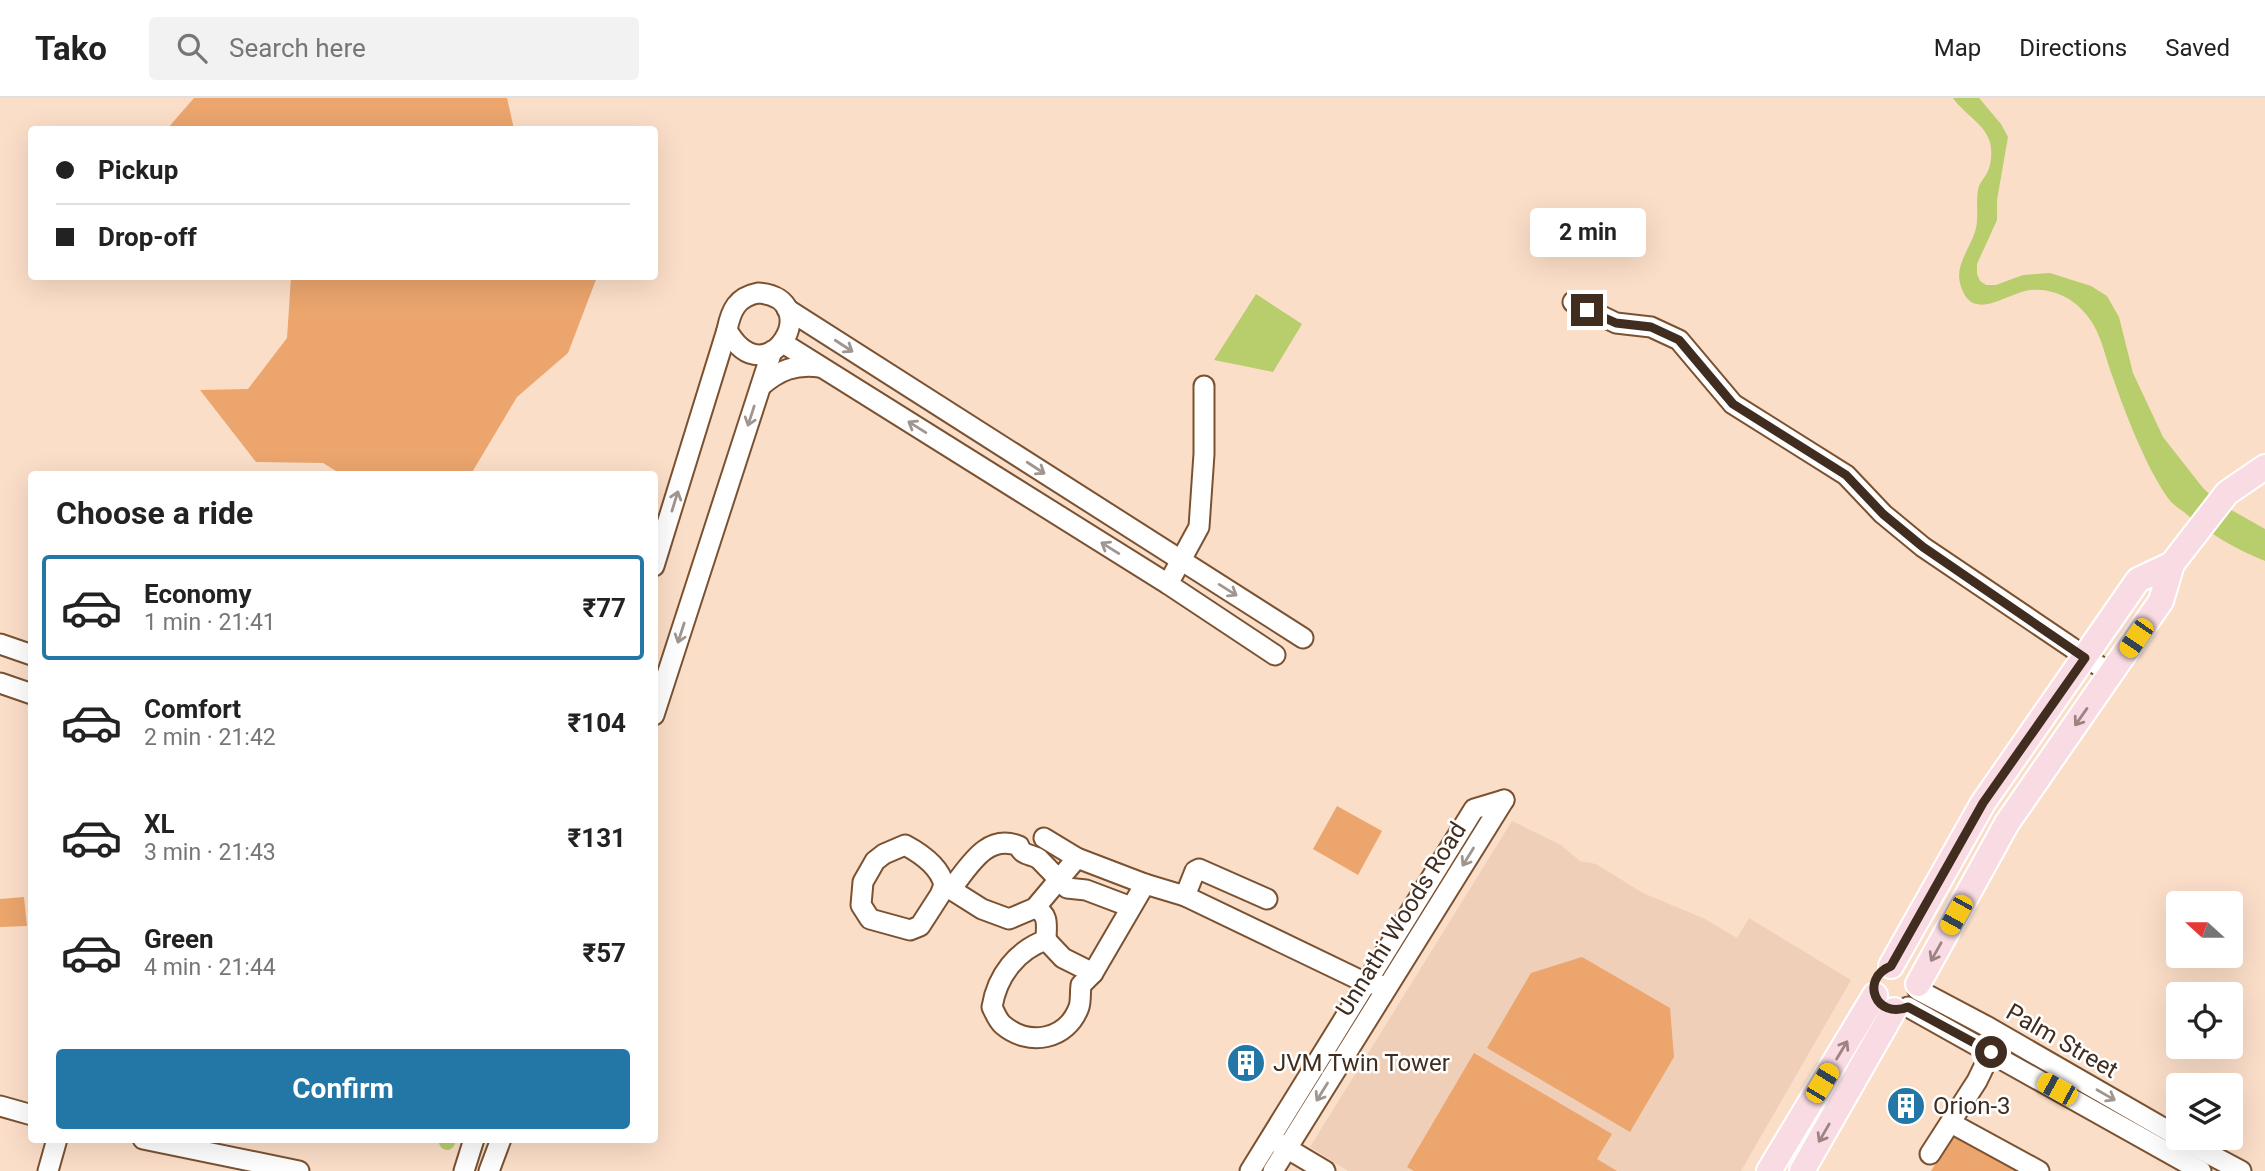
<!DOCTYPE html>
<html lang="en">
<head>
<meta charset="utf-8">
<style>
	body { margin:0; font-family:Roboto,sans-serif; background:#f2f2f2; color:#222; height:100vh; display:flex; flex-direction:column; font-size:26px; white-space:nowrap }
	* { box-sizing:border-box; margin:0 }
	p { font-size:23px; color:#767676 }
	.icon { flex:none; width:38px; height:38px; fill:none; stroke:currentColor; stroke-width:2; stroke-linecap:round; stroke-linejoin:round }
	.map { position:relative; flex:1; overflow:hidden }
	.panel { position:absolute; left:28px; top:373px; width:630px; height:672px; display:flex; flex-direction:column; background:#fff; border-radius:7px; box-shadow:0 7px 28px #0002 }
	.panel>* { flex:none }
	.guide { position:absolute; left:28px; top:28px; width:630px; height:154px; border-radius:7px; box-shadow:0 7px 28px #0002; display:grid; align-content:center; height:154px; padding:0 28px; background:#fff }
	.needle { width:46px; rotate:291deg }
	.buttons { position:absolute; left:2166px; top:793px; display:grid; gap:14px }
	.buttons a { display:grid; place-items:center; width:77px; height:77px; border-radius:7px; background:#fff; box-shadow:0 7px 28px #0002; font-size:35px }
	.end { position:absolute; width:32px; height:32px; margin:-16px; border:9px solid #402d1f; background:#fff; box-shadow:0 0 0 4px #fff }
	.from { border-radius:50% }
	.bubble { position:absolute; height:49px; border-radius:7px; background:#fff; box-shadow:0 7px 28px #0002; font-size:23px; font-weight:700; line-height:49px; text-align:center }
	.car { position:absolute; width:21px; height:42px; margin:-21px -10px; border-radius:9px; box-shadow:0 0 5px 2px #0007; background:linear-gradient(#f5c518 24%,#345 0 40%,#f5c518 0 76%,#345 0 86%,#f5c518 0) }
	.guide b { display:flex; align-items:center; gap:24px; height:66px; font-size:26px }
	.guide b+b { border-top:2px solid #e0e0e0 }
	.guide i { width:18px; height:18px; background:#222 }
	ul { padding:0; list-style:none }
	li { display:flex; align-items:center; gap:21px; height:105px; margin:0 14px 10px; padding:0 14px; border:4px solid transparent; border-radius:7px }
	li div { flex:1 }
	li b { display:block; font-size:26px }
	li em { font-style:normal; font-weight:700 }
	li.on { border-color:#2377a7 }
	li>.icon { width:63px; height:63px; stroke-width:1.5 }
	h2 { padding:0 28px; font-size:32px; line-height:84px }
	.action { display:flex; gap:14px; margin-top:auto; padding:14px 28px }
	.action a { flex:1; height:80px; border-radius:7px; background:#2377a7; color:#fff; font-size:28px; font-weight:700; line-height:80px; text-align:center }
	header { display:flex; align-items:center; gap:42px; box-sizing:border-box; height:98px; padding:0 35px; background:#fff; border-bottom:2px solid #e0e0e0 }
	header strong { font-size:33px }
	nav { display:flex; gap:38px; margin-inline-start:auto; font-size:24px }
	.search { width:490px; height:63px; background:#f2f2f2; display:flex; align-items:center; gap:18px; box-sizing:border-box; padding:0 24px; border-radius:7px; color:#767676; font-size:26px }
	.map>svg:first-child { display:block }
	.built { fill:#f0cfb8 }
	.green { fill:#eba56d }
	.water { fill:#b8cd6b }
	.lines { fill:none; stroke-linecap:round; stroke-linejoin:round }
	.canal { stroke:#b8cd6b; stroke-width:16 }
	.minor-casing { stroke:#7b5231; stroke-width:23 }
	.major-casing { stroke:#fff; stroke-width:28 }
	.minor { stroke:#fff; stroke-width:19 }
	.major { stroke:#f9dbe4; stroke-width:24 }
	.oneway { stroke:#a0968f }
	.oneway2 { stroke:#9c8482 }
	.route { stroke:#402d1f; stroke-width:9 }
	.labels { text-anchor:middle; dominant-baseline:central; stroke-width:5; stroke-linejoin:round; paint-order:stroke }
	.street-label { font-size:24px; fill:#402d1f; stroke:#fff }
	.poi-label { font-size:24px; fill:#402d1f; stroke:#fff; text-anchor:start }
</style>
</head>
<body>
<header>
<strong>Tako</strong>
<div class="search"><svg class="icon" aria-label="search" viewBox="0 0 24 24"><circle cx="10" cy="10" r="6"/><path d="M15 15l6 6"/></svg>Search here</div>
<nav><a>Map</a><a>Directions</a><a>Saved</a></nav>
</header>
<div class="map">
<svg width="2265" height="1073" viewBox="0 0 2265 1073">
	<rect width="100%" height="100%" fill="#fbdec8"/>
	<path class="built" d="M1512,723L1561,747L1580,763L1596,766L1643,795L1705,821L1737,840L1749,820L1851,882L1741,1073H1348L1310,1049Z"/>
	<g class="green">
		<path d="M194,0H507L514,31H167Z"/>
		<path d="M291,179V178L597,179L568,255L517,299L471,376H341L323,365L256,364L200,292L248,291L287,240Z"/>
		<path d="M1337,708L1382,733L1358,777L1313,751Z"/>
		<path d="M24,799L27,828L0,829V801Z"/>
		<path d="M1582,859L1670,910L1674,959L1630,1034L1487,950L1531,875Z"/>
		<path d="M1474,955L1612,1036L1597,1061L1617,1073H1414L1407,1069Z"/>
		<path d="M1957,1031L2030,1073H1931Z"/>
	</g>
	<g class="water">
		<path d="M1953,0H1979L2001,26L2008,39L1997,102V122L1977,166V176L1980,183L1986,187H1996L2023,177L2050,175L2091,188L2107,198L2119,219L2133,275L2163,339L2203,390L2219,405L2265,431V463C2235,451 2208,435 2184,414C2178,410 2172,406 2168,400C2146,369 2126,317 2113,280C2106,262 2103,243 2093,226C2080,204 2057,190 2031,192C2007,194 1971,228 1960,185C1955,166 1972,148 1976,130C1979,117 1975,101 1979,88C1981,83 1985,79 1987,75C1992,66 1992,53 1990,44C1984,25 1964,16 1953,0Z"/>
		<path d="M1256,196L1302,226L1273,274L1214,262Z"/>
	</g>
	<g class="lines">
		<path class="canal" d="M447,1044L448,1041"/>
		<defs>
			<g id="minor">
				<path d="M758,195C828,200 767,303 727,232C731,212 737,199 758,195Z"/>
				<path d="M1573,204L1616,225L1651,229L1679,242L1733,306L1846,377L1883,416L1923,449L2111,576"/>
				<path d="M787,211L1303,540"/>
				<path d="M783,245L1168,486L1275,557"/>
				<path d="M761,288C779,272 795,266 820,269"/>
				<path d="M654,468L727,232"/>
				<path d="M1168,486L1199,429L1204,356V288"/>
				<path d="M0,546L32,557"/>
				<path d="M0,585L32,596"/>
				<path d="M654,617L772,253"/>
				<path d="M1044,740L1077,760L1145,786L1185,798L1366,885L1380,887"/>
				<path d="M944,787C940,769 920,755 905,747L884,756L875,763L863,784L861,807L870,821L910,832L920,828L940,797L944,787L982,811L1009,821L1035,810L1077,760"/>
				<path d="M951,791C969,769 986,735 1019,748C1022,758 1032,756 1039,761L1067,790L1086,792L1131,809"/>
				<path d="M1185,798L1195,773L1199,771L1267,801"/>
				<path d="M1035,810C1050,817 1046,828 1046,842C1017,852 997,878 992,909C995,915 998,923 1003,927C1029,949 1067,942 1079,909C1081,903 1080,894 1081,887L1093,875L1145,786"/>
				<path d="M1046,842L1063,860L1093,875"/>
				<path d="M1918,892L1988,929L2179,1039"/>
				<path d="M1908,909L2201,1073"/>
				<path d="M0,1008L32,1017"/>
				<path d="M1951,1025L2039,1073"/>
				<path d="M2179,1040L2241,1073"/>
				<path d="M143,1041L299,1073"/>
				<path d="M1278,1045L1325,1073"/>
				<path d="M1930,1056L1977,983L1991,954"/>
				<path d="M48,1073L57,1041"/>
				<path d="M464,1073L474,1041"/>
				<path d="M489,1073L501,1041"/>
				<path d="M1250,1073L1474,711L1504,702"/>
				<path d="M1273,1073L1504,702"/>
			</g>
			<g id="major">
				<path d="M1891,868L1983,705L2138,482L2172,466"/>
				<path d="M1918,886L2007,725L2161,503L2172,466L2227,395L2265,369"/>
				<path d="M1769,1073L1875,897"/>
				<path d="M1802,1073L1894,912"/>
			</g>
		</defs>
		<use href="#minor" class="minor-casing"/>
		<use href="#major" class="major-casing"/>
		<use href="#minor" class="minor"/>
		<use href="#major" class="major"/>
	</g>
	<defs><path id="oneway-shaft" d="M-6 0H5M1.5-3L5.5 0L1.5 3" fill="none" stroke-width="1.6" stroke-linecap="round" stroke-linejoin="round" transform="scale(1.75)"/></defs>
	<g class="oneway">
		<use href="#oneway-shaft" transform="translate(844 248) rotate(33)"/>
		<use href="#oneway-shaft" transform="translate(751 318) rotate(108)"/>
		<use href="#oneway-shaft" transform="translate(917 329) rotate(-148)"/>
		<use href="#oneway-shaft" transform="translate(1036 370) rotate(33)"/>
		<use href="#oneway-shaft" transform="translate(675 403) rotate(-73)"/>
		<use href="#oneway-shaft" transform="translate(1110 450) rotate(-148)"/>
		<use href="#oneway-shaft" transform="translate(1228 492) rotate(32)"/>
		<use href="#oneway-shaft" transform="translate(681 535) rotate(108)"/>
		<use href="#oneway-shaft" transform="translate(1468 759) rotate(122)"/>
		<use href="#oneway-shaft" transform="translate(1322 994) rotate(122)"/>
		<use href="#oneway-shaft" transform="translate(2106 997) rotate(30)"/>
	</g>
	<g class="oneway2">
		<use href="#oneway-shaft" transform="translate(2081 619) rotate(125)"/>
		<use href="#oneway-shaft" transform="translate(1936 854) rotate(119)"/>
		<use href="#oneway-shaft" transform="translate(1842 952) rotate(-59)"/>
		<use href="#oneway-shaft" transform="translate(1824 1035) rotate(120)"/>
	</g>
	<g class="lines">
		<path class="route" d="M1587,212L1616,225L1651,229L1679,242L1733,306L1846,377L1883,416L1923,449L2085,560L1983,705L1891,868C1859,881 1876,922 1908,909L1991,954"/>
	</g>
	<defs>
		<symbol id="building-disc" viewBox="-11 -11 22 22"><circle r="9.5" fill="#2377a7" stroke="#fff"/><path d="M-4-6H4V6H1V3H-1V6H-4ZM-2.5-4.3h1.7v1.8h-1.7ZM.8-4.3h1.7v1.8H.8ZM-2.5-1h1.7V.8h-1.7ZM.8-1h1.7V.8H.8Z" fill="#fff"/></symbol>
	</defs>
	<g fill-rule="evenodd">
		<use href="#building-disc" x="1224" y="943" width="44" height="44"/>
		<use href="#building-disc" x="1884" y="986" width="44" height="44"/>
	</g>
	<g class="labels">
		<g class="street-label">
			<text transform="translate(1401 821) rotate(-58)">Unnathi Woods Road</text>
			<text transform="translate(2062 943) rotate(30)">Palm Street</text>
		</g>
		<g class="poi-label">
			<text x="1273" y="965">JVM Twin Tower</text>
			<text x="1933" y="1008">Orion-3</text>
		</g>
	</g>
</svg>
<div class="buttons">
<a><svg class="needle" viewBox="-14 -14 28 28"><path d="M0-13l5 13h-10z" fill="#e53935"/><path d="M0 13l5-13h-10z" fill="#767676"/></svg></a>
<a><svg class="icon" aria-label="locate" viewBox="0 0 24 24"><circle cx="12" cy="12" r="6"/><path d="M12 2v4M12 18v4M2 12h4M18 12h4"/></svg></a>
<a><svg class="icon" aria-label="layers" viewBox="0 0 24 24"><path d="M12 4l9 5-9 5-9-5zM3 14l9 5 9-5"/></svg></a>
</div>
<i class="end from" style="left:1991px;top:954px"></i>
<i class="end" style="left:1587px;top:212px"></i>
<div class="bubble" style="left:1530px;top:110px;width:116px">2 min</div>
<i class="car" style="left:2136px;top:540px;rotate:214deg"></i>
<i class="car" style="left:1956px;top:817px;rotate:209deg"></i>
<i class="car" style="left:1822px;top:985px;rotate:31deg"></i>
<i class="car" style="left:2057px;top:991px;rotate:299deg"></i>
<div class="guide">
<b><i class="from"></i>Pickup</b>
<b><i></i>Drop-off</b>
</div>
<section class="panel">
<h2>Choose a ride</h2>
<ul>
<li class="on"><svg class="icon" aria-label="car" viewBox="0 0 24 24"><path d="M5 17H2v-5l4-1 3-4h7l3 4 3 1v5h-3M9 17h6M6 11h13"/><circle cx="7" cy="17" r="2"/><circle cx="17" cy="17" r="2"/></svg><div><b>Economy</b><p>1 min · 21:41</p></div><em>₹77</em></li>
<li><svg class="icon" aria-label="car" viewBox="0 0 24 24"><path d="M5 17H2v-5l4-1 3-4h7l3 4 3 1v5h-3M9 17h6M6 11h13"/><circle cx="7" cy="17" r="2"/><circle cx="17" cy="17" r="2"/></svg><div><b>Comfort</b><p>2 min · 21:42</p></div><em>₹104</em></li>
<li><svg class="icon" aria-label="car" viewBox="0 0 24 24"><path d="M5 17H2v-5l4-1 3-4h7l3 4 3 1v5h-3M9 17h6M6 11h13"/><circle cx="7" cy="17" r="2"/><circle cx="17" cy="17" r="2"/></svg><div><b>XL</b><p>3 min · 21:43</p></div><em>₹131</em></li>
<li><svg class="icon" aria-label="car" viewBox="0 0 24 24"><path d="M5 17H2v-5l4-1 3-4h7l3 4 3 1v5h-3M9 17h6M6 11h13"/><circle cx="7" cy="17" r="2"/><circle cx="17" cy="17" r="2"/></svg><div><b>Green</b><p>4 min · 21:44</p></div><em>₹57</em></li>
</ul>
<div class="action"><a>Confirm</a></div>
</section>
</div>
</body>
</html>
